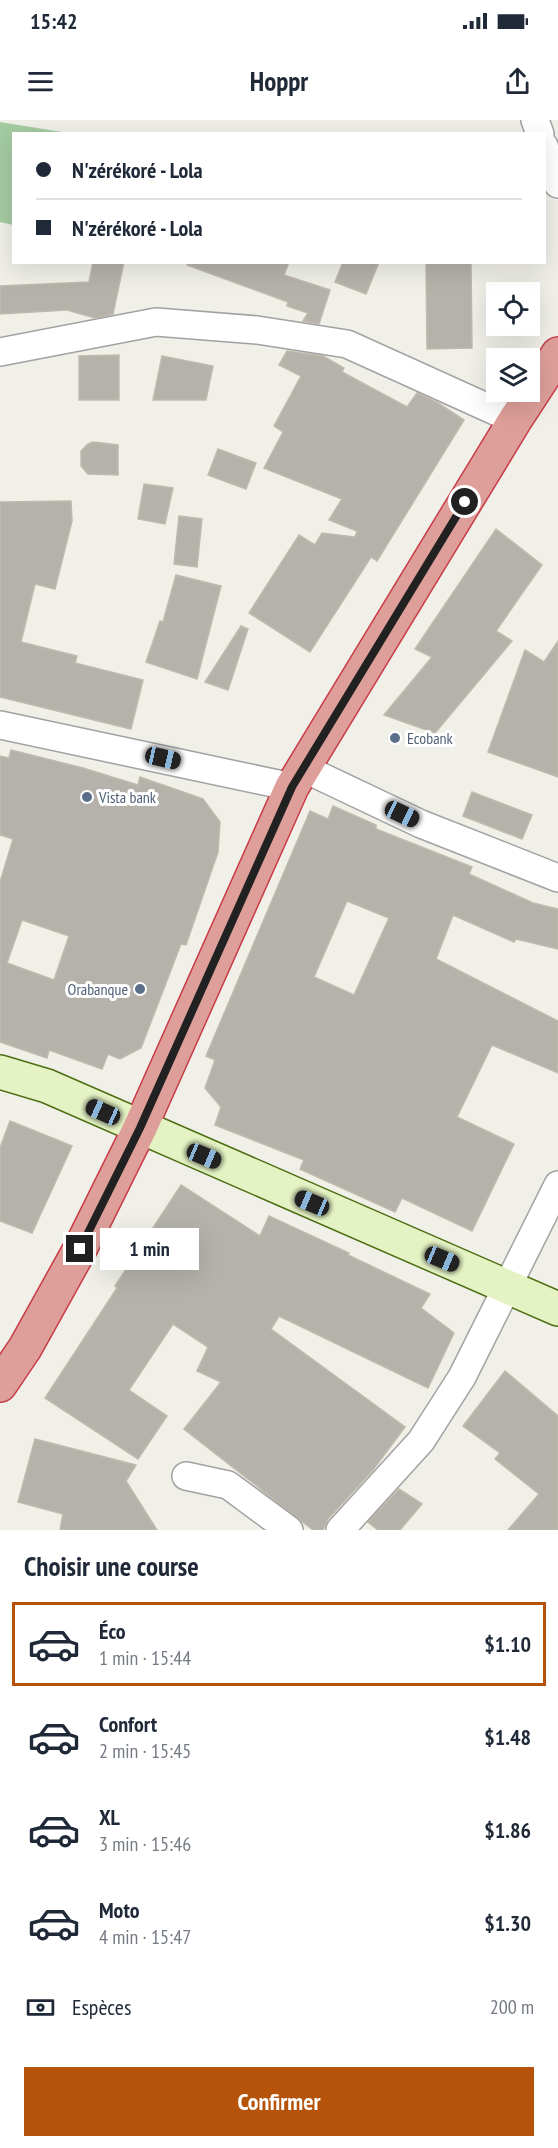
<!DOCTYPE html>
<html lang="fr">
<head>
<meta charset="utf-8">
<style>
	body { margin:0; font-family:"PT Sans Narrow",sans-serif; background:#f2f2f3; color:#1f2937; height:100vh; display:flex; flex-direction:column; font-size:22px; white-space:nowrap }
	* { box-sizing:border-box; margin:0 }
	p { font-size:20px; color:#747a83 }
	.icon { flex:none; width:33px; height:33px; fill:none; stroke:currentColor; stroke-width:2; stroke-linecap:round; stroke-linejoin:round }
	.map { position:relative; height:1410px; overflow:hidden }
	.sheet { display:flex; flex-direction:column; background:#fff; flex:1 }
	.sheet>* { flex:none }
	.guide { position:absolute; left:12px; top:12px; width:534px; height:132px; border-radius:0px; box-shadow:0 6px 24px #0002; display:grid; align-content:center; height:132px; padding:0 24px; background:#fff }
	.tools { position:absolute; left:486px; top:162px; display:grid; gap:12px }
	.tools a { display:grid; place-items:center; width:54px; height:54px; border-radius:0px; background:#fff; box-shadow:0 6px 24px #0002; font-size:30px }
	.end { position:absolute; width:27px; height:27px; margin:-14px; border:8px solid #212121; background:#fff; box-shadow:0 0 0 3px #fff }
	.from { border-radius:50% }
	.bubble { position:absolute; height:42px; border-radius:0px; background:#fff; box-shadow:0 6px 24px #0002; font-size:20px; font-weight:600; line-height:42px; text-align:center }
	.car { position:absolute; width:18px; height:36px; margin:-18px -9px; border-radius:8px; box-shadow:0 0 4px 2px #0007; background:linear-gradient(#222 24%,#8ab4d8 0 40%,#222 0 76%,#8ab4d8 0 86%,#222 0) }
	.guide b { display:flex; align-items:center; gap:21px; height:57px; font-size:22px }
	.guide b+b { border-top:2px solid #e0e1e3 }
	.guide i { width:15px; height:15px; background:#1f2937 }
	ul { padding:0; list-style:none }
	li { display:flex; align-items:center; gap:18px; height:84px; margin:0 12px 9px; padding:0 12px; border:3px solid transparent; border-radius:0px }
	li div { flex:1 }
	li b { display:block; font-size:22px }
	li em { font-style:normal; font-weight:600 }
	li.selected { border-color:#b45309 }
	li>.icon { width:54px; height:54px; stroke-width:1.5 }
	h2 { padding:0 24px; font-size:27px; line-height:72px }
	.pay { display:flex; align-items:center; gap:15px; height:66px; padding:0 24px; font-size:22px }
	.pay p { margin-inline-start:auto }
	.cta { display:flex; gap:12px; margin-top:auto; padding:12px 24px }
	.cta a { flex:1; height:69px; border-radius:0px; background:#b45309; color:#fff; font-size:24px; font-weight:600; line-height:69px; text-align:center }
	.status { display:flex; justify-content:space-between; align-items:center; height:42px; padding:0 30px; background:#fff; direction:ltr }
	.status svg { height:16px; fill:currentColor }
	header { display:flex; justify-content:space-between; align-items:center; height:78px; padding:0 24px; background:#fff; font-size:27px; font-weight:600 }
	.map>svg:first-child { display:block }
	.forest { fill:#a4cba2 }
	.building { fill:#b5b2ac; stroke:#c0baad; stroke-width:1.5; fill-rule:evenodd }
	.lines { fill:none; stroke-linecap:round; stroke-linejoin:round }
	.street-casing { stroke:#a2a2a2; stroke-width:30 }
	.secondary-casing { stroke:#4c6e12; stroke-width:36 }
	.highway-casing { stroke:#c83c48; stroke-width:36 }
	.street { stroke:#fff; stroke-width:27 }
	.secondary { stroke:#e5f3c4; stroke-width:33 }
	.highway { stroke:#de9f9a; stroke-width:33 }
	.route { stroke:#212121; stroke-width:8 }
	.service-dot { fill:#5c6f8a; stroke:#fff; stroke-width:2 }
	.labels { text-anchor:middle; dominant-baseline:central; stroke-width:6; stroke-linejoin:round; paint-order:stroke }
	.service-label { font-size:16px; fill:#4e5e75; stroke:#fff; text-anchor:start }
</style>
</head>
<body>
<div class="status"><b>15:42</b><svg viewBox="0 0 49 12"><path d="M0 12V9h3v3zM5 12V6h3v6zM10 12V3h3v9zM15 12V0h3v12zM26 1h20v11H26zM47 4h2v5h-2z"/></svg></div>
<header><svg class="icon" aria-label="menu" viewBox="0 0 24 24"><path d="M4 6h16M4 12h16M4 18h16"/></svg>Hoppr<svg class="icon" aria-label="share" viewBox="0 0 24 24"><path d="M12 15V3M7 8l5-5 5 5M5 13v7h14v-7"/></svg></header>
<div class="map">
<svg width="558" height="1410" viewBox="0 0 558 1410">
	<rect width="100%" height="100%" fill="#f0f0e9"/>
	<path class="forest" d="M0,2L68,13L14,14L13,105L0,102Z"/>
	<g class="building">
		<path d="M93,142H124L113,194L95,198L67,190L0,194V166L89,162Z"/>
		<path d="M188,142H289L284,155L330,170L319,204L303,201L308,193L287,186L288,182L187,145Z"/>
		<path d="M343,142H379L366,174L335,162Z"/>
		<path d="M426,142H471L472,228L427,229Z"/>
		<path d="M287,231L323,236L344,248L342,252L407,287L417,273L438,283L464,300L377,441L371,437L310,532L249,493L299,415L315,425L322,413L355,417L357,411L329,400L342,379L264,348L283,312L274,306L301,256L279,245Z"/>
		<path d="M119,235V280H79V236Z"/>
		<path d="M162,236L213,246L206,280H153Z"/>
		<path d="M93,322L118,325V355L88,354L81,346V331L88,324Z"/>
		<path d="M218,329L256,343L246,369L208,355Z"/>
		<path d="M144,364L173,368L165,404L138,399Z"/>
		<path d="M71,381L72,401L55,469L35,464L21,522L77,536L75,543L143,560L131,609L0,577V382Z"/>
		<path d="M179,396L202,399L197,447L174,444Z"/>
		<path d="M496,409L542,445L496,511L512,521L435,613L384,595L432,537L415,529Z"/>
		<path d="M176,455L221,466L197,559L146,542L160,501L163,502Z"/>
		<path d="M241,506L248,509L228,570L205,562Z"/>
		<path d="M558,521V657L488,632L525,530L544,542Z"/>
		<path d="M11,630L83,648L138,665L140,657L203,679L220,702L218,732L186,825L181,824L141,928L120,939L108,934L102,949L49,930L47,938L0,922V762L13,719L0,715V636L9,638ZM22,800L69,816L54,860L7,843Z"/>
		<path d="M472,672L532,695L522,719L463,696Z"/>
		<path d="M333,686L376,705V709L472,747L469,754L533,783L558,789V829L516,819L514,822L453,795L436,839L558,901V953L492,925L457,997L514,1024L472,1111L402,1078L395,1092L300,1049L304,1040L215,1005L221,987L205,968L215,940L206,936L310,691L328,699ZM347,781L389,798L354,875L314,857Z"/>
		<path d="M10,1001L72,1026L32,1113L0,1101V1028Z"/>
		<path d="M181,1065L260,1116L269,1096L349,1133L348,1135L430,1174L421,1188L454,1213L428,1268L279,1196L271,1209L405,1307L373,1350L328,1399L323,1410H313L184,1309L221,1262L197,1251L208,1227L173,1204L129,1270L167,1296L138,1339L45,1278L117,1168L115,1166Z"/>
		<path d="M505,1251L558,1296V1410H508L539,1374L495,1339L500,1333L463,1306Z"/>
		<path d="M35,1319L136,1345L126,1361L157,1410H60L63,1394L18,1382Z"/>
		<path d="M399,1369L422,1384L400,1410H378L368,1402Z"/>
	</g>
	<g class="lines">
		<defs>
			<g id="street">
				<path d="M535,0L540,14"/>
				<path d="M544,26L558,64"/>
				<path d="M0,232L156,202L257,210L347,224L515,300"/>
				<path d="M0,605L292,667"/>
				<path d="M303,648L421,704L558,758"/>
				<path d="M186,1356L228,1365L289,1410"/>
				<path d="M340,1410L421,1321L462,1257L558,1065"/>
			</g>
			<path id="secondary" d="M0,952L47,966L558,1189"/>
			<path id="highway" d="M0,1265L25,1228L80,1129L140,1008L292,667L515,300L558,234"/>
		</defs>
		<use href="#street" class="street-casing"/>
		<use href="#secondary" class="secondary-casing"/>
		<use href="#highway" class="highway-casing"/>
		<use href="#street" class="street"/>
		<use href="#secondary" class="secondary"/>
		<use href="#highway" class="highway"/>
	</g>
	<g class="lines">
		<path class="route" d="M80,1129L140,1008L292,667L465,382"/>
	</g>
	<g class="service-dot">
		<circle cx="395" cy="618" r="6"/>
		<circle cx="87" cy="677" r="6"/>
		<circle cx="140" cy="869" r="6"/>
	</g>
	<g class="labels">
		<g class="service-label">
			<text x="407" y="618">Ecobank</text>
			<text x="99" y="677">Vista bank</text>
			<text x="128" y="869" text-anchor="end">Orabanque</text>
		</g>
	</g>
</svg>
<div class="tools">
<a><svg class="icon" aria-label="locate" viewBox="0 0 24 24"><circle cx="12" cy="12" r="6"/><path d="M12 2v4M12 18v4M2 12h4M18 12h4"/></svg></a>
<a><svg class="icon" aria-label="layers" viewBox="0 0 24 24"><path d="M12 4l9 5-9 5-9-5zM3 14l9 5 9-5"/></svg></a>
</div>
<i class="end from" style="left:465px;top:382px"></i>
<i class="end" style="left:80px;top:1129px"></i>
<div class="bubble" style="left:100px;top:1108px;width:99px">1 min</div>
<i class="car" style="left:163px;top:638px;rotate:103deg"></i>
<i class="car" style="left:402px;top:694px;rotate:115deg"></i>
<i class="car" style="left:103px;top:992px;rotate:294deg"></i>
<i class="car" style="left:204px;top:1036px;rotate:113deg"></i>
<i class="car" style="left:312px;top:1083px;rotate:293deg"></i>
<i class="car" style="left:442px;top:1139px;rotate:113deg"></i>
<div class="guide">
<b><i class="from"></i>N'zérékoré - Lola</b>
<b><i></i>N'zérékoré - Lola</b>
</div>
</div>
<section class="sheet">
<h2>Choisir une course</h2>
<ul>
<li class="selected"><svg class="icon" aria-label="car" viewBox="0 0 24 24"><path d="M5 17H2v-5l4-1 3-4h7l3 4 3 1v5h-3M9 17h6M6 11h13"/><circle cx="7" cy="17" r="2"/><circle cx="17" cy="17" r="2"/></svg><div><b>Éco</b><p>1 min · 15:44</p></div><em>$1.10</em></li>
<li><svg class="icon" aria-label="car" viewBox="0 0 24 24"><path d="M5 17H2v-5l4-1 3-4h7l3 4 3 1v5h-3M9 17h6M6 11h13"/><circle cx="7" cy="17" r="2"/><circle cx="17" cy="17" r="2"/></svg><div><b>Confort</b><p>2 min · 15:45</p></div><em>$1.48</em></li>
<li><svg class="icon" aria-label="car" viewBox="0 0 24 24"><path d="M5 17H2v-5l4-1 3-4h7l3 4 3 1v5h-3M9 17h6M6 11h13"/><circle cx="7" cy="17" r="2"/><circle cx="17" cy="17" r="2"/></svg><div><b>XL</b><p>3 min · 15:46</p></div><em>$1.86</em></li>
<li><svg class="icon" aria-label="car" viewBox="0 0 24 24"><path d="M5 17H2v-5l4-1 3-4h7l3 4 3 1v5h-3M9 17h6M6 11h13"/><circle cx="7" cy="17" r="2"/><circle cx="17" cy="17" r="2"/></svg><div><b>Moto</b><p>4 min · 15:47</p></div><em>$1.30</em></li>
</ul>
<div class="pay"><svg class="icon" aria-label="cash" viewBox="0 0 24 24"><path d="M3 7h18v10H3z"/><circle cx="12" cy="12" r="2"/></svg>Espèces<p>200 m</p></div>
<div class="cta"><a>Confirmer</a></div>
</section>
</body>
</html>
